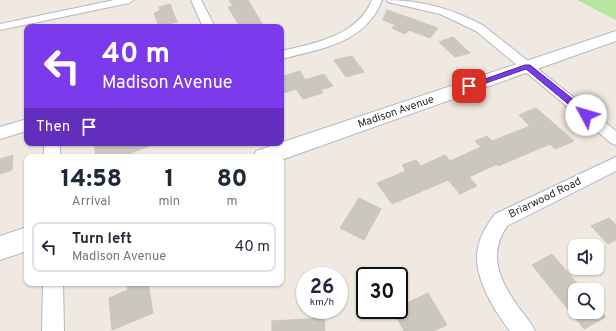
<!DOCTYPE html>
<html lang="en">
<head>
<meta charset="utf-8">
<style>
  body { margin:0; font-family:Overpass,sans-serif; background:#f6f6f7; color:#1f2937; height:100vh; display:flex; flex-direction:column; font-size:15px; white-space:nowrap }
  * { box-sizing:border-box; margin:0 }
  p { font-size:13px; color:#747a83 }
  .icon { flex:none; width:22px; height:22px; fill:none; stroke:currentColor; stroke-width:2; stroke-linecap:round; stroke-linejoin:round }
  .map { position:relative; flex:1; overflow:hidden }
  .sheet { position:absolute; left:24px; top:154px; width:260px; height:132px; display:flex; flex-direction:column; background:#fff; border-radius:8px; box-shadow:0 1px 3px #0004 }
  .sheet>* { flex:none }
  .top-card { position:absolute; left:24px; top:24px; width:260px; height:122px; border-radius:8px; box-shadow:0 1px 3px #0004; background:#7c3aed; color:#fff; overflow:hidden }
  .controls { position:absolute; left:568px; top:239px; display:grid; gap:8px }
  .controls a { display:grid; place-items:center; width:36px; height:36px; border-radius:8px; background:#fff; box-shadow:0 1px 3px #0004; font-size:20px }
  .speed { position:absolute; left:296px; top:267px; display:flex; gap:8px; font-size:20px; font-weight:700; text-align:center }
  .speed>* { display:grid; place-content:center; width:52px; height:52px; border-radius:50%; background:#fff; box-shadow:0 1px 3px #0004; line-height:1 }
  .speed small { font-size:10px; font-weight:400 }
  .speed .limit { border:2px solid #111; border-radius:6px; background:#fff; color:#111 }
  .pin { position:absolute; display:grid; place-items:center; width:34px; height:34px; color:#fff; margin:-17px; border-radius:8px; box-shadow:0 2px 6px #0006 }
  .me { position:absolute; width:44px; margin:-22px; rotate:309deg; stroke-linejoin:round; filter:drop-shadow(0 0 3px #0008) }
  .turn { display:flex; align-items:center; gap:14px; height:84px; padding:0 12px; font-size:18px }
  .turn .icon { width:52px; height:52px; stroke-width:2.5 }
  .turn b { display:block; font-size:28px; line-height:34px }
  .then { display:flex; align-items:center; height:38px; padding:0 12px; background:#0003; gap:8px; font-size:15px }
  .eta { display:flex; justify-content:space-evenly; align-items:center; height:68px; text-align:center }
  .eta b { font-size:24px; font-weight:800; line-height:28px }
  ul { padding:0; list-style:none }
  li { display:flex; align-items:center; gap:12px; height:50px; margin:0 8px 6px; padding:0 4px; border:2px solid #e0e1e3; border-radius:8px }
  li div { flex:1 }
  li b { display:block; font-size:15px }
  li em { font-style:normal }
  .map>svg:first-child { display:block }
  .green { fill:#b6e59e }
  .building { fill:#cbc7bf; stroke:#cbc5ba }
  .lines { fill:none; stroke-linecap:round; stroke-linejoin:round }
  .minor-casing { stroke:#b4b7c1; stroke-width:2 }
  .secondary-casing { stroke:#b4b7c1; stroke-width:2 }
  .minor { fill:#fff; fill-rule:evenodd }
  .secondary { fill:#fff; fill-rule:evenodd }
  .route { fill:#7c3aed; stroke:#51269a }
  .labels { text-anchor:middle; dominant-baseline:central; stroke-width:4; stroke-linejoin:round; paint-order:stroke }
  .street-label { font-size:11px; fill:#2e2e2e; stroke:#fff }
</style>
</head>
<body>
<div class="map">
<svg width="616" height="331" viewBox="0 0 616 331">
  <rect width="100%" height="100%" fill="#efe9e1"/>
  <path class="green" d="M577 0H616V20Z"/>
  <g class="building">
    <path d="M229 0H248L264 27H240L228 7 233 6Z"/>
    <path d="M170 4 177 22 159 26 154 13 160 11 159 7Z"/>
    <path d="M387 10 438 28 430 38 409 30 405 34 392 28 396 25 383 20Z"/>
    <path d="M453 37 470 53 455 57 439 42Z"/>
    <path d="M352 56 364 72 346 77 334 60Z"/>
    <path d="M300 71 305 80 324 74 333 86 321 90 323 93 303 99 296 89 281 94V77Z"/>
    <path d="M536 108 574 141 555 149 550 144 498 166 497 164 469 177 477 186 460 194 448 180 392 204 377 183 406 171 402 165 416 160 421 166 445 155 450 161 481 147 475 141 487 136 492 141 530 126 519 115Z"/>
    <path d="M94 143H152L153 145 125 155V157H96Z"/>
    <path d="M13 155 12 170 0 174V159Z"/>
    <path d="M359 198 381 209 364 240 340 228Z"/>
    <path d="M609 218 616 225V240L608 244 591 226Z"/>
    <path d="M552 254 583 290H575V312H597V307L606 317 584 329 532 265Z"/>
    <path d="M127 283H148L153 313 112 330 109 298 128 290Z"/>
    <path d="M428 293 447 325 434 331H404L393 310H399V307Z"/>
    <path d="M324 318 325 331H272V321Z"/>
  </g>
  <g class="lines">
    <defs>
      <g id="minor">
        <path d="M114 0H134L129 3 0 30V24Z"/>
        <path d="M191 0H201L215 27H203Z"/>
        <path d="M372 0H382C366 43 321 49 281 59V51C316 43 357 36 372 0Z"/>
        <path d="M387 0C422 0 453 9 484 26L616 131V145L611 143 476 31 440 14 388 2Z"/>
        <path d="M27 119V131L0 139V127Z"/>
        <rect x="44" y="143" width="16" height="14"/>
        <path d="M616 157V171L507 226C487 256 500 281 519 308 525 316 531 322 535 331H510C494 310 472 275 478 247 481 234 487 225 495 214Z"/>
        <path d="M43 283H63L64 331H42Z"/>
      </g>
      <g id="secondary">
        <path d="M616 31V41L281 160V157H253L256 151Z"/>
        <path d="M27 227V251L0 260V236Z"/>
      </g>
    </defs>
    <use href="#minor" class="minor-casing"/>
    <use href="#secondary" class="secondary-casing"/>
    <use href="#minor" class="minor"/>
    <use href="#secondary" class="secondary"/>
  </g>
  <path class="route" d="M525 65H530L589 112V117H584L526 69 469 89 465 86Z"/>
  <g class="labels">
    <g class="street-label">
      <text transform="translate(396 112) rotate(-19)">Madison Avenue</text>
      <text transform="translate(545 198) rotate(-26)">Briarwood Road</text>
    </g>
  </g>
</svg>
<div class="controls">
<a><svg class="icon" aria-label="sound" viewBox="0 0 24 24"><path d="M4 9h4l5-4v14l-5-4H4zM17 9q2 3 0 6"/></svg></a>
<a><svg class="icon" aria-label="search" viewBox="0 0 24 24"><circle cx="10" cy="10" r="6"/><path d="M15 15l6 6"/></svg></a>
</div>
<div class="speed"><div>26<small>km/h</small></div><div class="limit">30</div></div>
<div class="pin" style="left:469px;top:86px;background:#d93025"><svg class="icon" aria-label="arrive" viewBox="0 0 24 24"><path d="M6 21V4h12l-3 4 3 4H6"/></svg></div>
<svg class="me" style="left:586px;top:115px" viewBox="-20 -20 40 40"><circle r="19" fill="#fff"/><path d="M0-13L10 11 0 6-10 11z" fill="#7c3aed"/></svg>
<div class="top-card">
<div class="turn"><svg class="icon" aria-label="left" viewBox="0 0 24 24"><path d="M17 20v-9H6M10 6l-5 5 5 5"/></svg><div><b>40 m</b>Madison Avenue</div></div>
<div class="then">Then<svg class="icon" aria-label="arrive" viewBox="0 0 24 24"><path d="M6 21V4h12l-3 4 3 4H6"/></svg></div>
</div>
<section class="sheet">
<div class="eta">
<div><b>14:58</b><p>Arrival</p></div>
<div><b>1</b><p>min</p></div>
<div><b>80</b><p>m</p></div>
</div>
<ul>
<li><svg class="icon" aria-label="left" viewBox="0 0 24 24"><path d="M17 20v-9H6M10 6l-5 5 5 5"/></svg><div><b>Turn left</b><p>Madison Avenue</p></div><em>40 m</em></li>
</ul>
</section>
</div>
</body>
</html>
